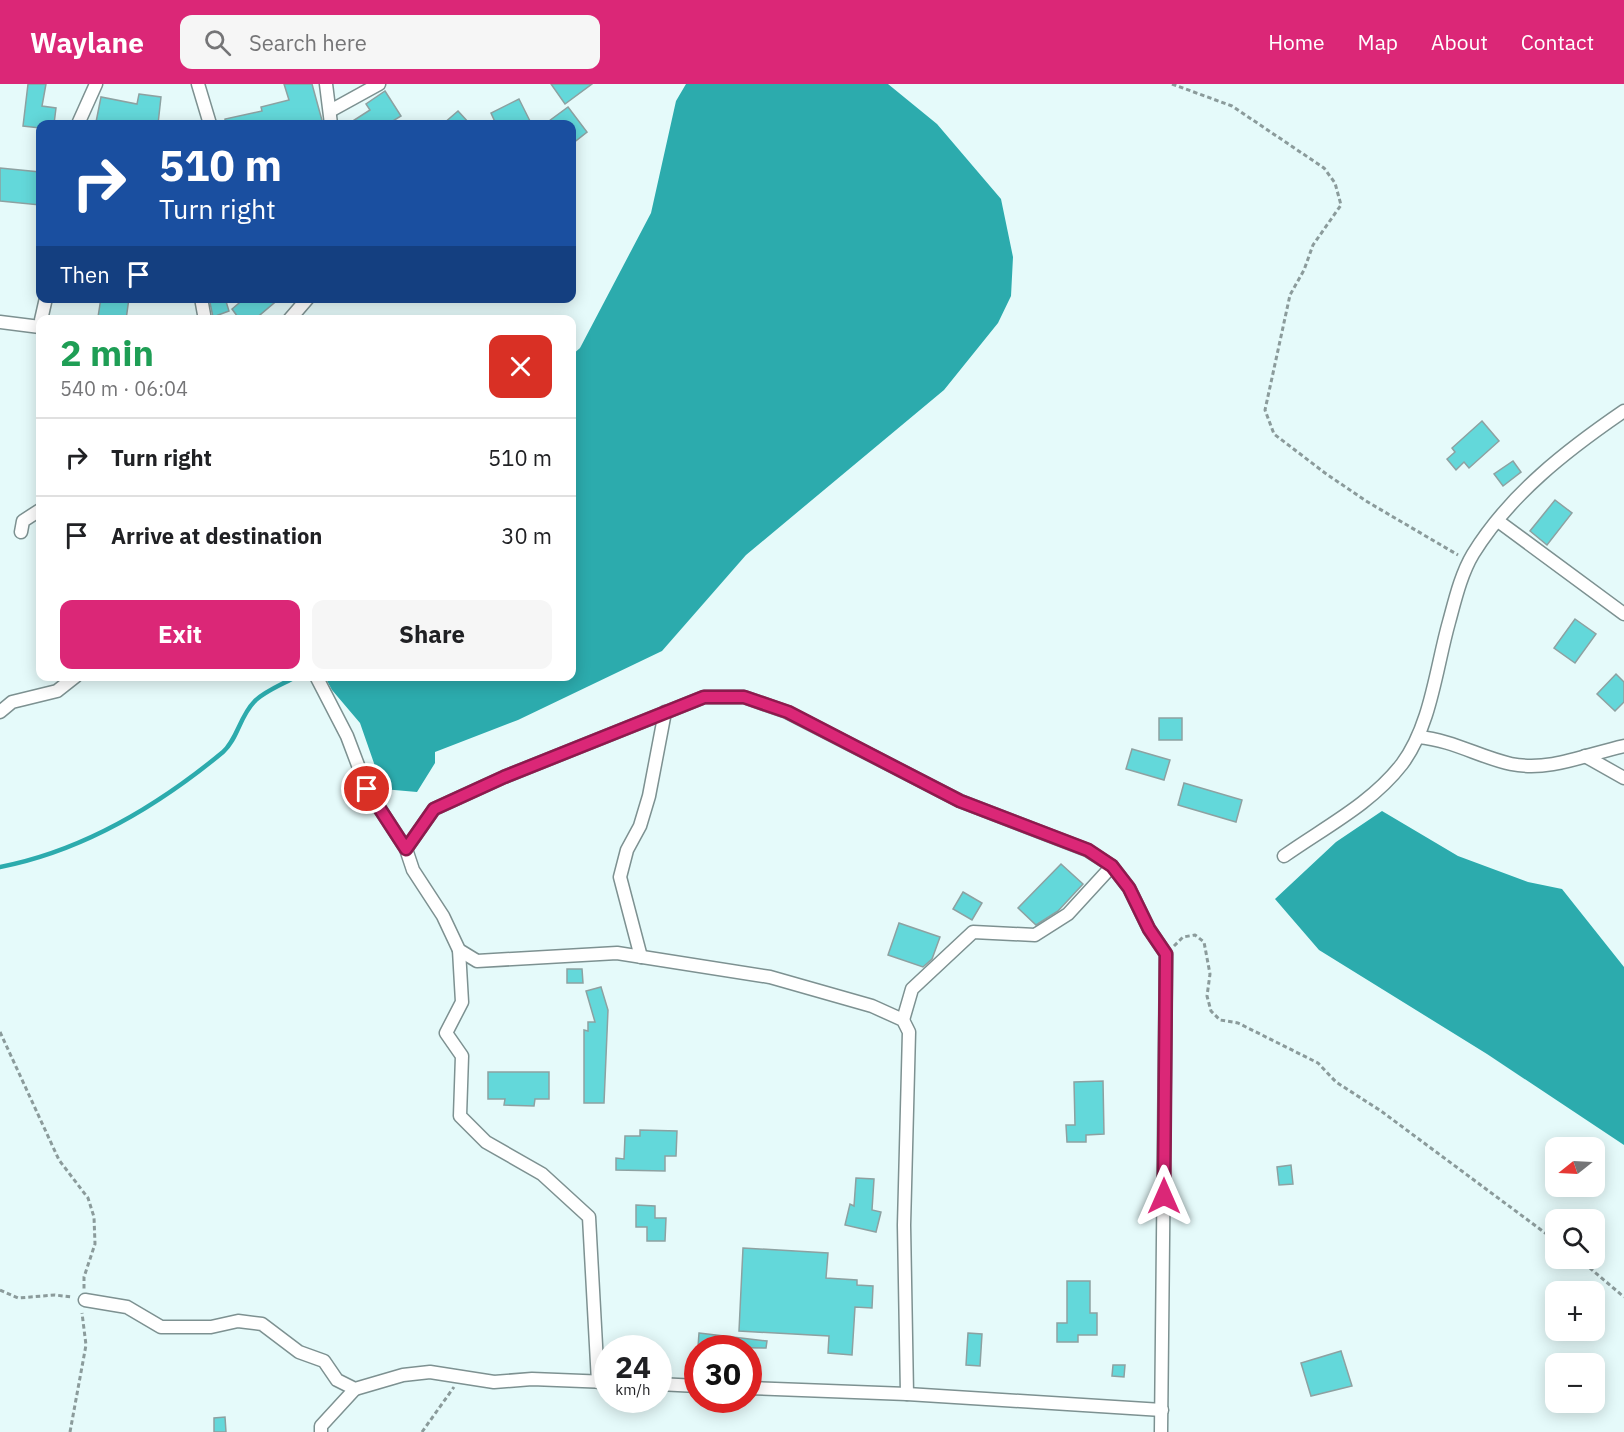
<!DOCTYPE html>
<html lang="en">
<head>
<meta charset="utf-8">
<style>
  body { margin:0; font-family:"IBM Plex Sans",sans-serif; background:#f6f6f6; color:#202124; height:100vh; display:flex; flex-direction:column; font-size:22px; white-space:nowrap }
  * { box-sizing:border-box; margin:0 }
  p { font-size:20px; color:#757577 }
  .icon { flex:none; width:33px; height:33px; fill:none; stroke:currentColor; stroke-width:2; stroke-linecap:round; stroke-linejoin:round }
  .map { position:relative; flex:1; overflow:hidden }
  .details { position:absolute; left:36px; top:231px; width:540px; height:366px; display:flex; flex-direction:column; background:#fff; border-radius:12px; box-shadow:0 3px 15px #0003 }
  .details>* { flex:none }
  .top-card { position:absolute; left:36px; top:36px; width:540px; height:183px; border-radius:12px; box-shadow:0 3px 15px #0003; background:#1a4fa0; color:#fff; overflow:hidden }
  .needle { width:39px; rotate:252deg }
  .buttons { position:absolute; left:1545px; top:1053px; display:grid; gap:12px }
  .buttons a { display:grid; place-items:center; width:60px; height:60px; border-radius:12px; background:#fff; box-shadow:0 3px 15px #0003; font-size:30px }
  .speed { position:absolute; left:594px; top:1251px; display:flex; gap:12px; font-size:30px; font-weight:700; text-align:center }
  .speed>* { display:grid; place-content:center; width:78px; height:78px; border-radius:50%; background:#fff; box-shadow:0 3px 15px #0003; line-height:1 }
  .speed small { font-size:15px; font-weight:400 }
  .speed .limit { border:9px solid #d22; background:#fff; color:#111 }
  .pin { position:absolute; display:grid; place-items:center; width:51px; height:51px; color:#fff; margin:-26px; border:3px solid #fff; border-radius:50%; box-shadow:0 2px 6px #0007 }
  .me { position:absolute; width:66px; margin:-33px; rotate:0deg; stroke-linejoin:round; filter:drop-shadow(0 0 4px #0008) }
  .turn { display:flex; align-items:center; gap:21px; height:126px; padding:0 24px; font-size:27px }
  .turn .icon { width:78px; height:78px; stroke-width:2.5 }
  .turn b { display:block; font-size:42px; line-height:51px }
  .then { display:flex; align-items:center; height:57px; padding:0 24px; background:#0003; gap:12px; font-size:22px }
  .round { display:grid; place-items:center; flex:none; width:63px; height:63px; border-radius:12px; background:#f6f6f6 }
  .head { display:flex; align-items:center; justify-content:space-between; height:102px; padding:0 24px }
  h1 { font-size:36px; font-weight:800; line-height:45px; color:#1e9e55 }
  .cta { display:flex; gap:12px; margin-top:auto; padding:12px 24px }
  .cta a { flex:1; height:69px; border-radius:12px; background:#db2777; color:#fff; font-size:24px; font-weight:800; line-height:69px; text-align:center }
  .cta a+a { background:#f6f6f6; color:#202124 }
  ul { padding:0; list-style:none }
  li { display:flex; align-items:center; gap:18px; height:78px; padding:0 24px; border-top:2px solid #e0e0e0 }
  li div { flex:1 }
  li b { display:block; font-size:22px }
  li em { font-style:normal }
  header { display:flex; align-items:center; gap:36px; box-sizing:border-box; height:84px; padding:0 30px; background:#db2777; color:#fff }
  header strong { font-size:28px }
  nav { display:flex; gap:33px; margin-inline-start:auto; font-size:21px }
  .search { width:420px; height:54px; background:#f6f6f6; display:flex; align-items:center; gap:15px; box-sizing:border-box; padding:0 21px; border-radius:12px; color:#757577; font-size:22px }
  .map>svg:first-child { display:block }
  .water { fill:#2cabad }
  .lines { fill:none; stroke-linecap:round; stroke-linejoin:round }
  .stream { stroke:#2cabad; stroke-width:4.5 }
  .building { fill:#63d8da; stroke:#8da1a1; stroke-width:1.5 }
  .street-casing { stroke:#7d9191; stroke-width:15 }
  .path { stroke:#8b9b9b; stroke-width:3; stroke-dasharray:4.5 3; stroke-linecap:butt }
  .street { stroke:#fff; stroke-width:12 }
  .route-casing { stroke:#8e194d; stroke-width:15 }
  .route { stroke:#db2777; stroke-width:10 }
</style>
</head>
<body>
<header>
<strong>Waylane</strong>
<div class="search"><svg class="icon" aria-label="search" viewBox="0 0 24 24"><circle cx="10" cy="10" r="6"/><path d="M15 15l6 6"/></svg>Search here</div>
<nav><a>Home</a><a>Map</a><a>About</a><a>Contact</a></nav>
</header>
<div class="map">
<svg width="1624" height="1348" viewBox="0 0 1624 1348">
  <rect width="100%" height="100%" fill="#e5fafa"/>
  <g class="water">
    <path d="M686 0H888L937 40 1001 115 1013 173 1011 212 998 239 944 306 746 471 662 567 518 636 435 668V679L417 708 383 705 360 639 332 606 325 593 572 592V271L580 264 651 129 676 17Z"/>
    <path d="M1382 727 1458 772 1528 798 1562 805 1624 883V1061L1487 970 1319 866 1275 815 1336 758Z"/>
  </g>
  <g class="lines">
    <path class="stream" d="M0 783C82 767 159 721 223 668 237 656 240 632 254 618 264 607 284 600 297 592"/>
  </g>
  <g class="building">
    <path d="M28 0H46L42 22 56 24 54 40H40V44L23 42Z"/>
    <path d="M284 0H312L323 40H225V35L262 27 261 23 289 16Z"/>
    <path d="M551 0H592L565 20Z"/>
    <path d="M385 7 401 32 388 40H348L370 26 366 20Z"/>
    <path d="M139 10 161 13 158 40 96 38 101 13 137 20Z"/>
    <path d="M519 15 530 37 523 40H496L491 29Z"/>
    <path d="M568 23 587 48 572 60V40H545Z"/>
    <path d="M458 27 470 40H443Z"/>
    <path d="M0 84 40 88V121L0 117Z"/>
    <path d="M101 214H129L126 236 98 233Z"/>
    <path d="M209 214H225L229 227 213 233Z"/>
    <path d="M245 214H280L254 236H240L232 225Z"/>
    <path d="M1482 337 1499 357 1469 384 1464 378 1456 386 1447 375 1455 368 1452 364Z"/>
    <path d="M1513 377 1521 388 1503 402 1494 390Z"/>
    <path d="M1555 416 1572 429 1547 461 1530 447Z"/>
    <path d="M1575 535 1596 550 1575 579 1554 564Z"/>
    <path d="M1616 590 1624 598V618L1615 627 1597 610Z"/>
    <rect x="1159" y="634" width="23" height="22"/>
    <path d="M1132 665 1170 676 1164 696 1126 685Z"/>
    <path d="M1184 699 1242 716 1236 738 1178 721Z"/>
    <path d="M1061 780 1083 800 1058 827 1036 841 1018 824Z"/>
    <path d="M963 808 982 819 972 836 953 825Z"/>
    <path d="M899 839 940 853 932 875 923 883 888 871Z"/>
    <path d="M567 885H582L583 899H567Z"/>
    <path d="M601 903 608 926 604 1019H584V946L588 947V938H595L586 907Z"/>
    <path d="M488 988H549V1015H535L534 1022 504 1021 505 1015H488Z"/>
    <path d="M1103 997 1104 1050 1086 1051V1058H1067L1066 1041H1075L1074 998Z"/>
    <path d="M640 1046 677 1047 676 1072H665V1087L616 1086V1074L624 1075 625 1052H640Z"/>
    <path d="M1291 1081 1293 1100 1279 1101 1277 1083Z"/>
    <path d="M856 1094 874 1095 872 1126 881 1128 876 1148 845 1141 850 1120 854 1122Z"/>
    <path d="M636 1121 655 1122V1134H666L665 1157H647V1143H636Z"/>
    <path d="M743 1164 828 1169 826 1194 857 1196V1201L873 1202 872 1224 855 1223 852 1271 828 1269 829 1252 739 1247Z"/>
    <path d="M1067 1197H1090V1229H1097V1251H1078V1258H1057V1239H1067Z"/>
    <path d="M699 1249 767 1257 766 1264 698 1263Z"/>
    <path d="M968 1249 982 1250 980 1282 966 1281Z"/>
    <path d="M1341 1267 1352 1302 1311 1312 1301 1279Z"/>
    <path d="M1113 1281H1125L1124 1293 1112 1292Z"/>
    <path d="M225 1333 226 1348H214V1334Z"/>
  </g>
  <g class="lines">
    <defs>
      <g id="street">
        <path d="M198 0 210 40"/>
        <path d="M326 0 331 40"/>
        <path d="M330 27 379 0"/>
        <path d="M78 40 96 0"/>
        <path d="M201 214 205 236"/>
        <path d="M41 236 46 214"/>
        <path d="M289 236 308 214"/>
        <path d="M0 238 40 243"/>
        <path d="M1498 437 1624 530"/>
        <path d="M21 448 23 437 40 426"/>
        <path d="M316 592 347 652 367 705 406 765 413 786 443 832 459 866 477 877 617 869 770 893 872 922 903 936 909 948 904 1141 907 1310"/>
        <path d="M0 628 12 618 57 607 76 592"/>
        <path d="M1418 653C1453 656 1479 673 1511 680 1550 688 1587 670 1624 662"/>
        <path d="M1585 672 1624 694"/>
        <path d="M406 765 434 725 504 693 704 613H744L787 628 960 717 1087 766 1112 782 1129 804 1149 845 1166 870 1161 1348"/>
        <path d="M1284 772C1325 743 1371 720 1402 680 1431 641 1436 584 1449 538 1455 516 1461 490 1473 470 1510 410 1567 366 1624 327"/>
        <path d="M459 866 462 918 446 949 462 972 460 1032 486 1058 542 1090 589 1133 598 1298"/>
        <path d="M641 873 620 793 627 766 640 742 649 712 665 628"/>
        <path d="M903 936 912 905 973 848 1035 851 1068 830 1112 782"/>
        <path d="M85 1216 127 1223 161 1243H211L238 1237 262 1240 299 1268 324 1277 337 1296 355 1305 403 1291 430 1288 494 1298 532 1295 608 1298"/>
        <path d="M658 1300 698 1302"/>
        <path d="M748 1304 907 1310 1162 1326"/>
        <path d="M321 1348V1342L355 1305"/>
      </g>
    </defs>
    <use href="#street" class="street-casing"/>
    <g class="path">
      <path d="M1172 0 1232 22 1324 84 1335 99 1341 121 1313 161 1304 186 1290 211 1265 326 1274 350 1325 389 1366 417 1458 471"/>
      <path d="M1174 862 1183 853 1195 851 1204 858 1210 890 1207 912 1211 927 1220 936 1238 939 1318 979 1336 998 1381 1027 1556 1157"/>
      <path d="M0 948 59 1076 88 1114 94 1133 95 1160 84 1193V1205"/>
      <path d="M1578 1174 1624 1213"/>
      <path d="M0 1206 18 1214 55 1211 72 1213"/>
      <path d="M70 1348 86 1261 82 1229"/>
      <path d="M422 1348 454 1303"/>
    </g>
    <use href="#street" class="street"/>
  </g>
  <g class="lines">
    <defs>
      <path id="route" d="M367 705 406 765 434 725 504 693 704 613H744L788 628 960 717 1088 766 1112 782 1129 804 1149 845 1166 870 1164 1112"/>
    </defs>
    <use href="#route" class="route-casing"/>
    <use href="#route" class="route"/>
  </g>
</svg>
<div class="buttons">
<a><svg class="needle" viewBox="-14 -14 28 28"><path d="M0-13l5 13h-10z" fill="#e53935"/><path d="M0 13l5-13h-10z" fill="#757577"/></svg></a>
<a><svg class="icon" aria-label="search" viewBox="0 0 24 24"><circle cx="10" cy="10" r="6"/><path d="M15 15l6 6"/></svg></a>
<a>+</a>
<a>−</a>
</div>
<div class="speed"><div>24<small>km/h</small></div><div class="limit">30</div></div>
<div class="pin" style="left:367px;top:705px;background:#d93025"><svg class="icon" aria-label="arrive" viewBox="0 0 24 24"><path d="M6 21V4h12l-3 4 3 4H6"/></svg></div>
<svg class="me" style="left:1164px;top:1112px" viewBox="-20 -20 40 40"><path d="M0-17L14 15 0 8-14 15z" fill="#db2777" stroke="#fff" stroke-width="4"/></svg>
<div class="top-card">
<div class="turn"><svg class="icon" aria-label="right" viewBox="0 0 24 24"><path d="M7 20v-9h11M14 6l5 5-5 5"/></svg><div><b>510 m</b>Turn right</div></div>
<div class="then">Then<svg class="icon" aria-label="arrive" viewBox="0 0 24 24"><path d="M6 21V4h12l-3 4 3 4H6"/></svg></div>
</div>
<section class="details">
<div class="head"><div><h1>2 min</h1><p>540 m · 06:04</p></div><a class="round" style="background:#d93025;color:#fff"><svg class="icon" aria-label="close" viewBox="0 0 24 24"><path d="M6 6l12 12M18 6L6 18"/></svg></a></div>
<ul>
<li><svg class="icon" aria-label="right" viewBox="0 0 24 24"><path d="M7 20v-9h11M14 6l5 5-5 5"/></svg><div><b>Turn right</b></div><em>510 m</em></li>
<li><svg class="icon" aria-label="arrive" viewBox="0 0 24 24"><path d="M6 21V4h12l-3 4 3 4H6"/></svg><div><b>Arrive at destination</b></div><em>30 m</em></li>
</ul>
<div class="cta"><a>Exit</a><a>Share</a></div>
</section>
</div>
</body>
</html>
